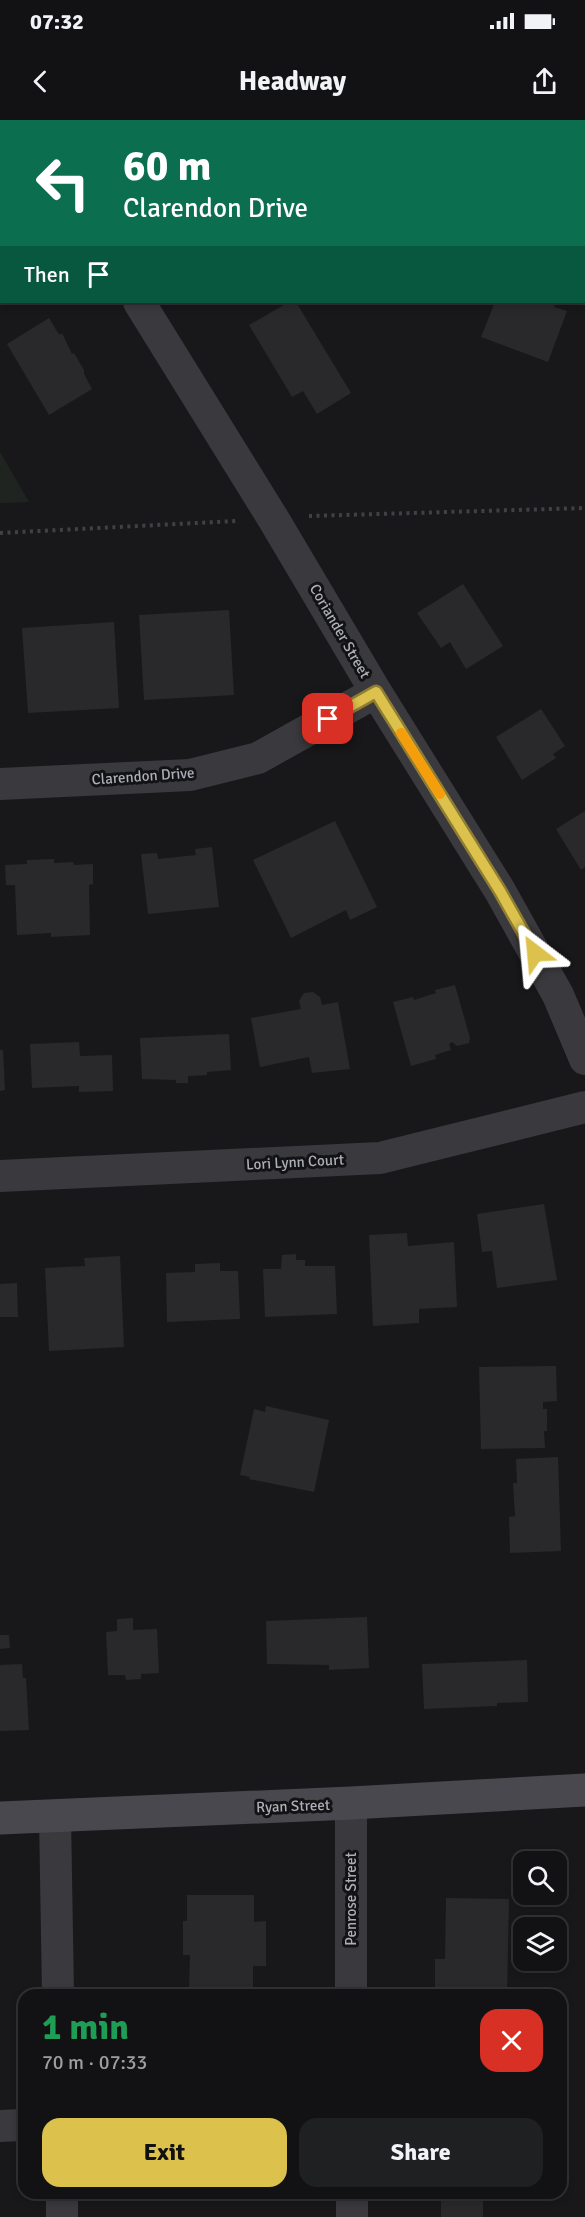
<!DOCTYPE html>
<html lang="en">
<head>
<meta charset="utf-8">
<style>
  body { margin:0; font-family:Signika,sans-serif; background:#1f2022; color:#f1f3f6; height:100vh; display:flex; flex-direction:column; font-size:22px; white-space:nowrap }
  * { box-sizing:border-box; margin:0 }
  p { font-size:20px; color:#9c9ea0 }
  .icon { flex:none; width:33px; height:33px; fill:none; stroke:currentColor; stroke-width:2; stroke-linecap:round; stroke-linejoin:round }
  .map { position:relative; flex:1; overflow:hidden }
  .panel { position:absolute; left:18px; top:1869px; width:549px; height:210px; display:flex; flex-direction:column; background:#121214; border-radius:18px; box-shadow:0 3px 9px #0003,0 0 0 2px #313234 }
  .panel>* { flex:none }
  .hud { position:absolute; left:0px; top:0px; width:585px; height:183px; box-shadow:0 3px 9px #0003,0 0 0 2px #313234; background:#0b6e4f; color:#fff; overflow:hidden }
  .fabs { position:absolute; left:513px; top:1731px; display:grid; gap:12px }
  .fabs a { display:grid; place-items:center; width:54px; height:54px; border-radius:12px; background:#121214; box-shadow:0 3px 9px #0003,0 0 0 2px #313234; font-size:30px }
  .pin { position:absolute; display:grid; place-items:center; width:51px; height:51px; color:#fff; margin:-26px; border-radius:12px; box-shadow:0 3px 9px #0006 }
  .me { position:absolute; width:66px; margin:-33px; rotate:331deg; stroke-linejoin:round; filter:drop-shadow(0 0 4px #0008) }
  .turn { display:flex; align-items:center; gap:21px; height:126px; padding:0 24px; font-size:27px }
  .turn .icon { width:78px; height:78px; stroke-width:2.5 }
  .turn b { display:block; font-size:42px; line-height:51px }
  .then { display:flex; align-items:center; height:57px; padding:0 24px; background:#0003; gap:12px; font-size:22px }
  .round { display:grid; place-items:center; flex:none; width:63px; height:63px; border-radius:18px; background:#1f2022 }
  .headline { display:flex; align-items:center; justify-content:space-between; height:102px; padding:0 24px }
  h1 { font-size:36px; font-weight:700; line-height:45px; color:#1e9e55 }
  .primary-button { display:flex; gap:12px; margin-top:auto; padding:12px 24px }
  .primary-button a { flex:1; height:69px; border-radius:18px; background:#dcc24d; color:#111; font-size:24px; font-weight:700; line-height:69px; text-align:center }
  .primary-button a+a { background:#1f2022; color:#f1f3f6 }
  .status { display:flex; justify-content:space-between; align-items:center; height:42px; padding:0 30px; background:#121214; direction:ltr }
  .status svg { height:16px; fill:currentColor }
  header { display:flex; justify-content:space-between; align-items:center; height:78px; padding:0 24px; background:#121214; font-size:27px; font-weight:700 }
  .map>svg:first-child { display:block }
  .green { fill:#1f2420 }
  .building { fill:#29282b }
  .lines { fill:none; stroke-linecap:round; stroke-linejoin:round }
  .path { stroke:#404045; stroke-width:4; stroke-dasharray:3 4.5; stroke-linecap:butt }
  .street { stroke:#3a3a3e; stroke-width:32 }
  .secondary { stroke:#48484e; stroke-width:33 }
  .route-casing { stroke:#8f7e32; stroke-width:15 }
  .route { stroke:#dcc24d; stroke-width:10 }
  .slow { stroke:#f59e0b; stroke-width:10 }
  .labels { text-anchor:middle; dominant-baseline:central; stroke-width:6; stroke-linejoin:round; paint-order:stroke }
  .street-label { font-size:15px; fill:#acaeb8; stroke:#131315 }
</style>
</head>
<body>
<div class="status"><b>07:32</b><svg viewBox="0 0 49 12"><path d="M0 12V9h3v3zM5 12V6h3v6zM10 12V3h3v9zM15 12V0h3v12zM26 1h20v11H26zM47 4h2v5h-2z"/></svg></div>
<header><svg class="icon" aria-label="back" viewBox="0 0 24 24"><path d="M15 5l-7 7 7 7"/></svg>Headway<svg class="icon" aria-label="share" viewBox="0 0 24 24"><path d="M12 15V3M7 8l5-5 5 5M5 13v7h14v-7"/></svg></header>
<div class="map">
<svg width="585" height="2097" viewBox="0 0 585 2097">
  <rect width="100%" height="100%" fill="#18181a"/>
  <path class="green" d="M0 332 29 382 0 383Z"/>
  <g class="building">
    <path d="M289 182H296L351 273 317 294 303 271 292 277 249 205Z"/>
    <path d="M495 182H556L554 187 567 191 548 242 481 217Z"/>
    <path d="M49 198 58 213 61 215 62 213 72 234 74 233 84 250V254L92 269 49 295 7 224Z"/>
    <path d="M463 464 503 526 466 549 450 522 441 528 417 493Z"/>
    <path d="M229 490 234 575 144 580 139 495Z"/>
    <path d="M114 502 119 588 28 593 22 508Z"/>
    <path d="M541 589 565 626 553 634 556 638 522 660 496 617Z"/>
    <path d="M585 691V747L581 750 556 709Z"/>
    <path d="M335 701 377 787 350 800 346 790 291 818 253 740Z"/>
    <path d="M212 727 219 787 148 794 141 734 157 733 158 739 196 735 195 729Z"/>
    <path d="M54 739V743L73 742 74 745 93 744V764L89 765 90 815 51 817V813L17 815 15 765H6L5 745 27 744V740Z"/>
    <path d="M455 865 470 918 469 923 457 926 452 922 449 924 451 930 435 935 436 939 411 946 393 882 413 877 414 880 436 873 435 870Z"/>
    <path d="M313 872 320 877 322 885 338 882 350 949 312 953 309 937 260 947 251 898 301 889 299 881 304 873Z"/>
    <path d="M229 914 231 950 207 952V955L188 956V963H176V960L142 959 140 918Z"/>
    <path d="M79 922 80 936 112 935 113 971 79 972V966L32 968 30 924Z"/>
    <path d="M0 930H3L5 970 0 971Z"/>
    <path d="M544 1084 557 1160 497 1168 492 1131 482 1132 477 1094Z"/>
    <path d="M407 1113 408 1126 454 1122 457 1187 419 1189V1203L373 1206 369 1115Z"/>
    <path d="M296 1134V1140H305V1146H335L337 1194 265 1197 263 1149H281L282 1135Z"/>
    <path d="M120 1136 124 1227 49 1231 45 1148 85 1146 84 1138Z"/>
    <path d="M220 1143V1151H238L240 1199 167 1202 166 1153 195 1152V1144Z"/>
    <path d="M17 1163 18 1197H0V1164Z"/>
    <path d="M556 1246 557 1281 543 1282V1289H547V1311H544L545 1328 481 1329 479 1247Z"/>
    <path d="M266 1286 329 1300 314 1372 249 1359 250 1357 240 1355 254 1289 265 1292Z"/>
    <path d="M558 1337 561 1431 510 1433 509 1397 515 1396 513 1363H517L516 1339Z"/>
    <path d="M367 1497 369 1548 329 1550V1545L267 1544 266 1501Z"/>
    <path d="M133 1498V1510L157 1509 159 1553 141 1554V1559L126 1560 125 1555H108L106 1512 117 1511V1499Z"/>
    <path d="M0 1515H9L10 1528 0 1529Z"/>
    <path d="M527 1540 528 1582 497 1583V1586L424 1589 422 1544Z"/>
    <path d="M22 1544 23 1558H26L29 1610 0 1611V1545Z"/>
    <path d="M187 1775H254V1802L266 1801V1846H253V1868L189 1867 190 1835H183V1801H187Z"/>
    <path d="M446 1778 509 1779 507 1875 435 1874V1839H445Z"/>
    <path d="M441 2073H494V2076H483V2097H441Z"/>
  </g>
  <g class="lines">
    <g class="path">
      <path d="M309 396 585 388"/>
      <path d="M0 413 236 401"/>
    </g>
    <g class="street">
      <path d="M26 0 27 2"/>
      <path d="M553 0 554 2"/>
      <path d="M584 46 585 48"/>
      <path d="M139 182 274 400 376 572 500 771 558 875 585 939"/>
      <path d="M0 664 190 655 258 638 376 572"/>
      <path d="M0 1056 380 1038 585 987"/>
      <path d="M351 1683V1875"/>
      <path d="M55 1696 58 1875"/>
      <path d="M0 2006 24 2005"/>
      <path d="M62 2073V2097"/>
      <path d="M352 2073V2097"/>
    </g>
    <path class="secondary" d="M0 1698 351 1683 585 1670"/>
  </g>
  <g class="lines">
    <defs>
      <path id="route" d="M328 599 376 572 500 771 535 833"/>
    </defs>
    <use href="#route" class="route-casing"/>
    <use href="#route" class="route"/>
    <path class="slow" d="M401 613 440 674"/>
  </g>
  <g class="labels">
    <g class="street-label">
      <text transform="translate(340 511) rotate(60)">Coriander Street</text>
      <text transform="translate(143 656) rotate(-4)">Clarendon Drive</text>
      <text transform="translate(295 1042) rotate(-3)">Lori Lynn Court</text>
      <text transform="translate(293 1686) rotate(-2)">Ryan Street</text>
      <text transform="translate(351 1779) rotate(-90)">Penrose Street</text>
    </g>
  </g>
</svg>
<div class="fabs">
<a><svg class="icon" aria-label="search" viewBox="0 0 24 24"><circle cx="10" cy="10" r="6"/><path d="M15 15l6 6"/></svg></a>
<a><svg class="icon" aria-label="layers" viewBox="0 0 24 24"><path d="M12 4l9 5-9 5-9-5zM3 14l9 5 9-5"/></svg></a>
</div>
<div class="pin" style="left:328px;top:599px;background:#d93025"><svg class="icon" aria-label="arrive" viewBox="0 0 24 24"><path d="M6 21V4h12l-3 4 3 4H6"/></svg></div>
<svg class="me" style="left:535px;top:833px" viewBox="-20 -20 40 40"><path d="M0-17L14 15 0 8-14 15z" fill="#dcc24d" stroke="#fff" stroke-width="4"/></svg>
<div class="hud">
<div class="turn"><svg class="icon" aria-label="left" viewBox="0 0 24 24"><path d="M17 20v-9H6M10 6l-5 5 5 5"/></svg><div><b>60 m</b>Clarendon Drive</div></div>
<div class="then">Then<svg class="icon" aria-label="arrive" viewBox="0 0 24 24"><path d="M6 21V4h12l-3 4 3 4H6"/></svg></div>
</div>
<section class="panel">
<div class="headline"><div><h1>1 min</h1><p>70 m · 07:33</p></div><a class="round" style="background:#d93025;color:#fff"><svg class="icon" aria-label="close" viewBox="0 0 24 24"><path d="M6 6l12 12M18 6L6 18"/></svg></a></div>
<div class="primary-button"><a>Exit</a><a>Share</a></div>
</section>
</div>
</body>
</html>
